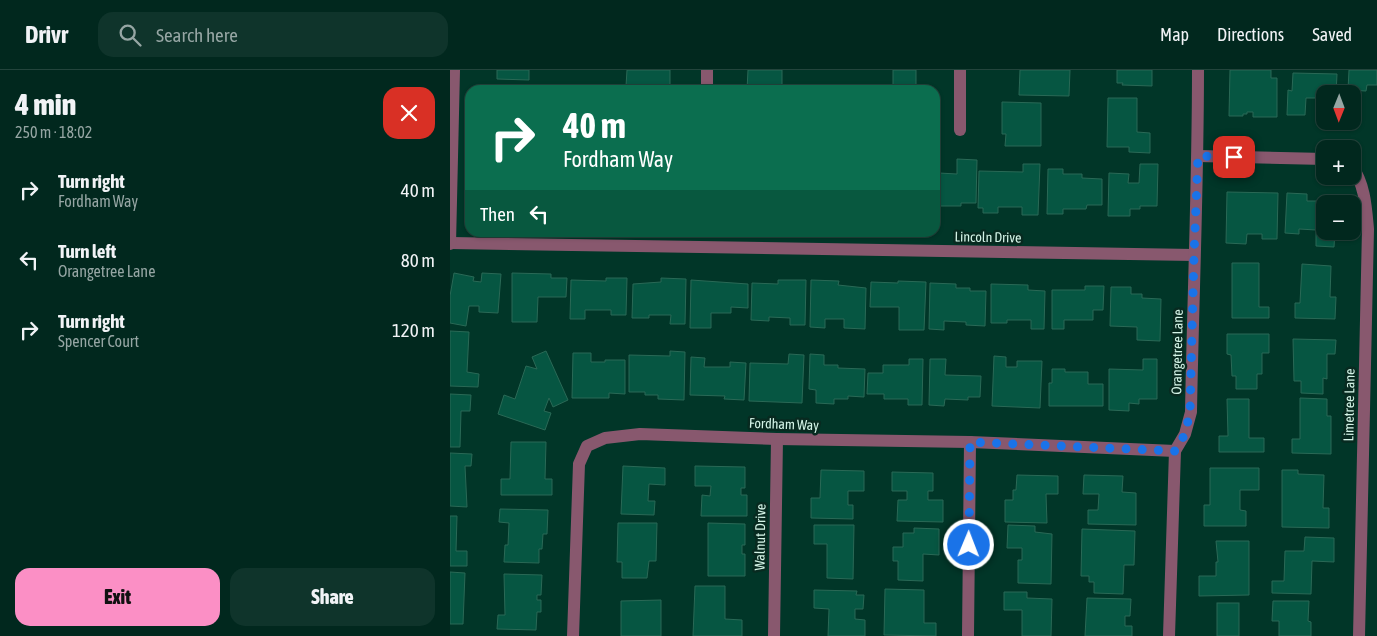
<!DOCTYPE html>
<html lang="en">
<head>
<meta charset="utf-8">
<style>
  body { margin:0; font-family:"Asap Condensed",sans-serif; background:#0f342b; color:#f1f3f6; height:100vh; display:flex; flex-direction:column; font-size:19px; white-space:nowrap }
  * { box-sizing:border-box; margin:0 }
  p { font-size:16px; color:#96a6a4 }
  .icon { flex:none; width:28px; height:28px; fill:none; stroke:currentColor; stroke-width:2; stroke-linecap:round; stroke-linejoin:round }
  .map { position:relative; flex:1; overflow:hidden }
  .details { display:flex; flex-direction:column; background:#01281e; width:450px }
  .details>* { flex:none }
  .banner { position:absolute; left:15px; top:15px; width:475px; height:152px; border-radius:15px; box-shadow:0 1px 4px #0004,0 0 0 1px #23443c; background:#0b6e4f; color:#fff; overflow:hidden }
  .needle { width:32px; rotate:181deg }
  .tools { position:absolute; left:866px; top:15px; display:grid; gap:10px }
  .tools a { display:grid; place-items:center; width:45px; height:45px; border-radius:10px; background:#01281e; box-shadow:0 1px 4px #0004,0 0 0 1px #23443c; font-size:25px }
  .pin { position:absolute; display:grid; place-items:center; width:42px; height:42px; color:#fff; margin:-21px; border-radius:10px; box-shadow:0 2px 8px #0006 }
  .me { position:absolute; width:55px; margin:-28px; rotate:1deg; stroke-linejoin:round; filter:drop-shadow(0 0 4px #0008) }
  .turn { display:flex; align-items:center; gap:18px; height:105px; padding:0 15px; font-size:22px }
  .turn .icon { width:65px; height:65px; stroke-width:2.5 }
  .turn b { display:block; font-size:35px; line-height:42px }
  .then { display:flex; align-items:center; height:48px; padding:0 15px; background:#0003; gap:10px; font-size:19px }
  .round { display:grid; place-items:center; flex:none; width:52px; height:52px; border-radius:15px; background:#0f342b }
  .overview { display:flex; align-items:center; justify-content:space-between; height:85px; padding:0 15px }
  h1 { font-size:30px; font-weight:800; line-height:38px }
  .primary-button { display:flex; gap:10px; margin-top:auto; padding:10px 15px }
  .primary-button a { flex:1; height:58px; border-radius:15px; background:#fb8fc5; color:#111; font-size:20px; font-weight:800; line-height:58px; text-align:center }
  .primary-button a+a { background:#0f342b; color:#f1f3f6 }
  ul { padding:0; list-style:none }
  li { display:flex; align-items:center; gap:15px; height:70px; padding:0 15px }
  li div { flex:1 }
  li b { display:block; font-size:19px }
  li em { font-style:normal }
  header { display:flex; align-items:center; gap:30px; box-sizing:border-box; height:70px; padding:0 25px; background:#01281e; border-bottom:1px solid #23443c }
  header strong { font-size:24px }
  nav { display:flex; gap:28px; margin-inline-start:auto; font-size:18px }
  .search { width:350px; height:45px; background:#0f342b; display:flex; align-items:center; gap:12px; box-sizing:border-box; padding:0 18px; border-radius:15px; color:#96a6a4; font-size:19px }
  main { display:flex; flex:1; min-height:0 }
  .map>svg:first-child { display:block }
  .building { fill:#065642; stroke:#2a6956 }
  .lines { fill:none; stroke-linecap:round; stroke-linejoin:round }
  .street { stroke:#88586e; stroke-width:12 }
  .route { stroke:#1a73e8; stroke-width:9; stroke-dasharray:0 16.2 }
  .labels { text-anchor:middle; dominant-baseline:central; stroke-width:5; stroke-linejoin:round; paint-order:stroke }
  .street-label { font-size:14px; fill:#d4f4e7; stroke:#082a20 }
</style>
</head>
<body>
<header>
<strong>Drivr</strong>
<div class="search"><svg class="icon" aria-label="search" viewBox="0 0 24 24"><circle cx="10" cy="10" r="6"/><path d="M15 15l6 6"/></svg>Search here</div>
<nav><a>Map</a><a>Directions</a><a>Saved</a></nav>
</header>
<main>
<section class="details">
<div class="overview"><div><h1>4 min</h1><p>250 m · 18:02</p></div><a class="round" style="background:#d93025;color:#fff"><svg class="icon" aria-label="close" viewBox="0 0 24 24"><path d="M6 6l12 12M18 6L6 18"/></svg></a></div>
<ul>
<li><svg class="icon" aria-label="right" viewBox="0 0 24 24"><path d="M7 20v-9h11M14 6l5 5-5 5"/></svg><div><b>Turn right</b><p>Fordham Way</p></div><em>40 m</em></li>
<li><svg class="icon" aria-label="left" viewBox="0 0 24 24"><path d="M17 20v-9H6M10 6l-5 5 5 5"/></svg><div><b>Turn left</b><p>Orangetree Lane</p></div><em>80 m</em></li>
<li><svg class="icon" aria-label="right" viewBox="0 0 24 24"><path d="M7 20v-9h11M14 6l5 5-5 5"/></svg><div><b>Turn right</b><p>Spencer Court</p></div><em>120 m</em></li>
</ul>
<div class="primary-button"><a>Exit</a><a>Share</a></div>
</section>
<div class="map">
<svg width="927" height="566" viewBox="0 0 927 566">
  <rect width="100%" height="100%" fill="#013628"/>
  <g class="building">
    <path d="M47 0H79V10L47 9Z"/>
    <path d="M177 0H220V16H176Z"/>
    <path d="M298 0H332V20H297Z"/>
    <path d="M443 0H466V19L443 18Z"/>
    <path d="M570 0H620L619 26 569 25Z"/>
    <path d="M667 0H702V16L672 15 673 13H667Z"/>
    <path d="M780 0H821V8H827V47H803V42H797V44H793V46H779Z"/>
    <path d="M899 0H927V15H917L916 21 898 20Z"/>
    <path d="M843 3 887 4 886 24H875V38H872L873 28H856L855 45H837L838 20 842 21Z"/>
    <path d="M658 28H687V62L700 63V83L679 82V77H657Z"/>
    <path d="M552 32 591 33V76H555L556 64H552Z"/>
    <path d="M507 89 527 90 526 133H511V136H488V142H485V99H489V103L507 104Z"/>
    <path d="M573 94H590L588 145H572V137H548V143H533V138H528L529 101 573 102Z"/>
    <path d="M690 94H708L707 136H690V139H680V146H658L659 103 679 104 678 113H689Z"/>
    <path d="M598 99H613V104H632V108L652 109V135H637L636 139H613V144H597Z"/>
    <path d="M777 122 828 123 827 169H812V164H797L796 174 776 173Z"/>
    <path d="M837 123 857 124V131H869V135H875V161H885L884 177 866 176V160L849 159V164L835 163Z"/>
    <path d="M782 193H809V237H819V248H782Z"/>
    <path d="M852 194 881 196 880 227H886L885 249 845 248V233H850Z"/>
    <path d="M4 203 24 207 23 211 31 212 32 203 51 204 48 243 29 242V236H19L16 256 0 253V226Z"/>
    <path d="M62 203 101 204V208H117L116 227H88L87 252H62Z"/>
    <path d="M156 208H177L176 245H161V240H135V249H120L121 210 156 211Z"/>
    <path d="M211 208 236 209 235 254H220L221 245H199V248H182L183 214 211 212Z"/>
    <path d="M241 210 298 214V238L281 237V243H261V258H240Z"/>
    <path d="M328 210H356L355 255H340V248L319 247V251L301 250 302 213 328 214Z"/>
    <path d="M361 210 389 211 388 215 416 218 415 259 394 258V249H375V258L360 257Z"/>
    <path d="M448 211 476 212 474 260H449V237H420L421 212 448 213Z"/>
    <path d="M480 213 506 214V218H520V221H536L535 256 516 255V252L494 251V260L479 259Z"/>
    <path d="M541 214 578 215V220L595 221 594 259H581V250H557V253H541Z"/>
    <path d="M635 216H654L653 240H643V250H614V259H602V220H635Z"/>
    <path d="M661 217H681V224H692V228L711 229 710 271 687 270V257L660 256Z"/>
    <path d="M0 261 19 262 17 302 29 304 28 317 0 316Z"/>
    <path d="M777 264H819V283H812V304H807V319H786V306H782L781 285 777 284Z"/>
    <path d="M843 269 886 270 885 284H877V309L873 308V324L851 323V311H844Z"/>
    <path d="M96 281 118 330 103 337 99 328 94 341 101 343 95 360 48 344 54 325 65 329 76 296 87 299 82 287Z"/>
    <path d="M220 281 235 282 234 330 208 329V325H195V322H179V285L220 286Z"/>
    <path d="M123 283H141V292H155V290H175V324L159 323V328H122Z"/>
    <path d="M339 284 354 285 352 333 299 331 300 293 338 294Z"/>
    <path d="M360 284 374 285V295H388V298L415 299 414 327 398 326V329H384V334L366 333V320L359 319Z"/>
    <path d="M544 286 556 287V297H567V291H592L590 338 542 336Z"/>
    <path d="M241 287 255 288 254 297H280V292L296 293 294 330 274 329 275 326 240 325Z"/>
    <path d="M459 289H473L472 335H458V329H434V324H417L418 303H433V295H459Z"/>
    <path d="M480 289H496L495 305 531 306 530 327H518V330L495 329 494 336 479 335Z"/>
    <path d="M693 289H707V329H689V334L679 333V341L659 340V299L693 300Z"/>
    <path d="M602 299H615V302H638V314H653V336H599V313H602Z"/>
    <path d="M0 324 21 325 20 341H11L10 377H0Z"/>
    <path d="M850 328 877 329V346H881V384L842 383V369H850Z"/>
    <path d="M777 329H799V368H814V382H769V366H778Z"/>
    <path d="M61 372H96L95 409H102V425H51V409H60Z"/>
    <path d="M0 383 22 384 21 396H15L17 437 0 436Z"/>
    <path d="M173 396 215 398V415L199 414 198 431H205L204 445 171 444Z"/>
    <path d="M245 396 295 397V418H291V425H297V446H251L252 425 260 426 261 416H245Z"/>
    <path d="M760 398H809V420H790V440L796 441V456H754V435H760Z"/>
    <path d="M371 400 414 401V421H398V435H403V449L361 448V428H370Z"/>
    <path d="M832 400H848V404L874 405 873 438H879V458L832 457Z"/>
    <path d="M442 402 483 403V421H478V430H493V452L447 451 448 430H457V421H442Z"/>
    <path d="M567 405 608 406V424H596L597 453 555 452V430H563V420H566Z"/>
    <path d="M634 405 673 406 672 422 686 423V455L638 454V440H648L649 424H633Z"/>
    <path d="M50 439 98 440 97 464H93L92 479H89V493L54 492 55 475H58L59 453 49 452Z"/>
    <path d="M0 446H7L6 481H17V496H0Z"/>
    <path d="M168 453H207L206 491H199L197 508H172V492H167Z"/>
    <path d="M258 453 295 454V475H292V484H295V506H258Z"/>
    <path d="M364 455H404L403 509 377 508V474H364Z"/>
    <path d="M558 455 585 456V462L602 464 601 514 568 513V490H572V478H557Z"/>
    <path d="M464 458 489 459V485L473 484V511L448 510V491H443V477H453V463H464Z"/>
    <path d="M632 459 685 461 684 495H674L673 524 644 523V512H639V506H631Z"/>
    <path d="M855 467 884 468V492L862 491 861 524 822 523V511H834L835 481H854Z"/>
    <path d="M766 471H799V525L749 526V506H766V492H768Z"/>
    <path d="M0 502 15 503 13 554H0Z"/>
    <path d="M54 504 92 505 91 525H87V530H91V542H87L86 560 47 559 48 545H55Z"/>
    <path d="M245 516H275V549L292 550V566H243Z"/>
    <path d="M435 519 474 520V553H486V566L434 565Z"/>
    <path d="M364 520 407 521 406 525H414L413 539H405V549L415 550V566H378L379 539 364 538Z"/>
    <path d="M554 522H577V528L602 529 601 566H572V540H554Z"/>
    <path d="M637 528 681 529 680 546H675V556H682V566H635Z"/>
    <path d="M211 530V566H171V531Z"/>
    <path d="M823 531H859L858 551 861 552V566H829V551H822Z"/>
    <rect x="767" y="533" width="22" height="33"/>
  </g>
  <g class="lines">
    <g class="street">
      <path d="M257 20V0"/>
      <path d="M510 60V0"/>
      <path d="M748 86 875 89"/>
      <path d="M902 96C915 115 916 137 918 159L909 566"/>
      <path d="M1 173 744 185"/>
      <path d="M0 174 4 0"/>
      <path d="M123 566 129 394 137 376 155 368 190 364 327 369 520 372 725 381"/>
      <path d="M324 566 327 369"/>
      <path d="M518 566 520 372"/>
      <path d="M719 566 725 381 735 364 741 342C743 228 748 114 748 0"/>
    </g>
  </g>
  <g class="lines">
    <path class="route" d="M519 475 520 372 725 381 735 364 740 342 744 185 748 86 784 87"/>
  </g>
  <g class="labels">
    <g class="street-label">
      <text transform="translate(538 167) rotate(1)">Lincoln Drive</text>
      <text transform="translate(727 282) rotate(-89)">Orangetree Lane</text>
      <text transform="translate(899 335) rotate(-89)">Limetree Lane</text>
      <text transform="translate(334 354) rotate(2)">Fordham Way</text>
      <text transform="translate(310 467) rotate(-89)">Walnut Drive</text>
    </g>
  </g>
</svg>
<div class="tools">
<a><svg class="needle" viewBox="-14 -14 28 28"><path d="M0-13l5 13h-10z" fill="#e53935"/><path d="M0 13l5-13h-10z" fill="#96a6a4"/></svg></a>
<a>+</a>
<a>−</a>
</div>
<div class="pin" style="left:784px;top:87px;background:#d93025"><svg class="icon" aria-label="arrive" viewBox="0 0 24 24"><path d="M6 21V4h12l-3 4 3 4H6"/></svg></div>
<svg class="me" style="left:519px;top:475px" viewBox="-20 -20 40 40"><circle r="17" fill="#1a73e8" stroke="#fff" stroke-width="3"/><path d="M0-11L8 9 0 5-8 9z" fill="#fff"/></svg>
<div class="banner">
<div class="turn"><svg class="icon" aria-label="right" viewBox="0 0 24 24"><path d="M7 20v-9h11M14 6l5 5-5 5"/></svg><div><b>40 m</b>Fordham Way</div></div>
<div class="then">Then<svg class="icon" aria-label="left" viewBox="0 0 24 24"><path d="M17 20v-9H6M10 6l-5 5 5 5"/></svg></div>
</div>
</div>
</main>
</body>
</html>
